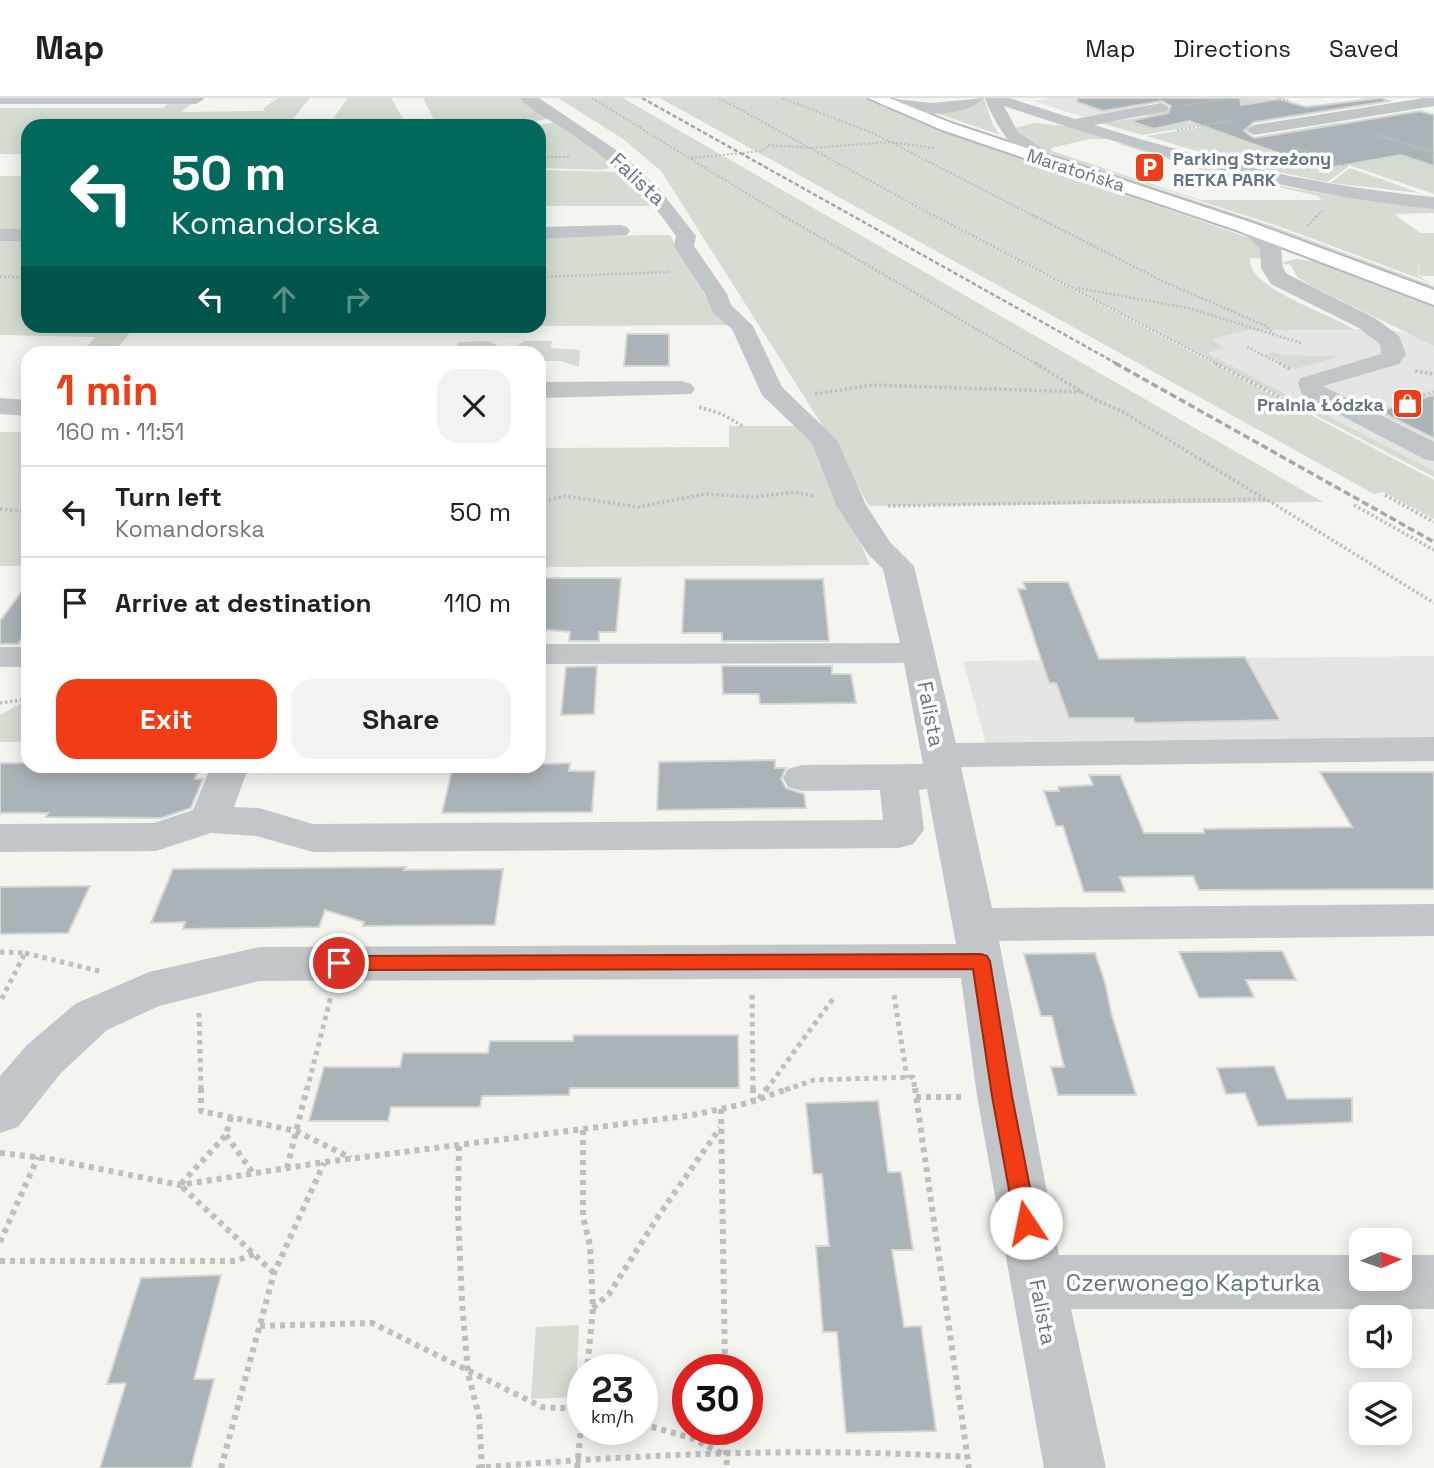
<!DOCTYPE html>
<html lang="en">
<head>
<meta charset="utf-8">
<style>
  body { margin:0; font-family:"Space Grotesk",sans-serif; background:#f2f2f2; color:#202124; height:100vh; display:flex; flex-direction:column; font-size:26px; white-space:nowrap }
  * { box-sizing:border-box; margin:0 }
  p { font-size:23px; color:#757577 }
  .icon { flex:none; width:38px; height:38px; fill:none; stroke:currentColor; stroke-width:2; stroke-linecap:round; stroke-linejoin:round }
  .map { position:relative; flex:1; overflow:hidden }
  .sheet { position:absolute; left:21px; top:248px; width:525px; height:427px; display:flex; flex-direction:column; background:#fff; border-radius:21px; box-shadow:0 4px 18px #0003 }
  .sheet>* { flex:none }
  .banner { position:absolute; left:21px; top:21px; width:525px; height:214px; border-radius:21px; box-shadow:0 4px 18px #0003; background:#00695c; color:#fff; overflow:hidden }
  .needle { width:46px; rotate:88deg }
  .tools { position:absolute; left:1349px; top:1130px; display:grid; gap:14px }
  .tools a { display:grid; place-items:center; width:63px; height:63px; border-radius:14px; background:#fff; box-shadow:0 4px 18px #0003; font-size:35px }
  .speed { position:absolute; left:567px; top:1256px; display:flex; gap:14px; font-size:35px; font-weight:700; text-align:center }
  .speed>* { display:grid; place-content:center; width:91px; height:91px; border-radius:50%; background:#fff; box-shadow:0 4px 18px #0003; line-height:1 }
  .speed small { font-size:18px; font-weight:400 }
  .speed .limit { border:10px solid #d22; background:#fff; color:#111 }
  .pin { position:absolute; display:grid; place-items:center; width:60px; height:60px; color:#fff; margin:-30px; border:4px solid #fff; border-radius:50%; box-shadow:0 2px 7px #0007 }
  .me { position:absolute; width:77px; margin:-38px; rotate:349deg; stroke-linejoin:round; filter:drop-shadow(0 0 5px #0008) }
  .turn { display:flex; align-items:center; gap:24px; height:147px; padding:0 35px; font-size:32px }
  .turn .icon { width:91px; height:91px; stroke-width:2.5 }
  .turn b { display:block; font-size:49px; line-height:60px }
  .lanes { display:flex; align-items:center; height:66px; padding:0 35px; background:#0003; justify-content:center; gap:35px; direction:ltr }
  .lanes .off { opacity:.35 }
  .round { display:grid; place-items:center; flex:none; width:74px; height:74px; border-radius:21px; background:#f2f2f2 }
  .overview { display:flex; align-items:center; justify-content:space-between; height:119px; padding:0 35px }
  h1 { font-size:42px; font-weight:700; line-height:52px; color:#f03d15 }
  .cta { display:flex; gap:14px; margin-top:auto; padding:14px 35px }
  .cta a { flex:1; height:80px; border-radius:21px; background:#f03d15; color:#fff; font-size:28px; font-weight:700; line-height:80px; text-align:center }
  .cta a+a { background:#f2f2f2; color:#202124 }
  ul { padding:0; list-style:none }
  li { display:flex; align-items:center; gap:21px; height:91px; padding:0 35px; border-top:2px solid #e0e0e0 }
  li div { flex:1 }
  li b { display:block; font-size:26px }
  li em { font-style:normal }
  header { display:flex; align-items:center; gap:42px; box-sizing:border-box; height:98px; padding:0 35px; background:#fff; border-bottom:2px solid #e0e0e0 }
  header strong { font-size:33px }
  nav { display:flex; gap:38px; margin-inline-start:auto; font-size:24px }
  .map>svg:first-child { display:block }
  .built { fill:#e5e6e4 }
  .green { fill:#d5dcd1 }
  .building { fill:#aab3b8; stroke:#d6d6d3; stroke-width:2 }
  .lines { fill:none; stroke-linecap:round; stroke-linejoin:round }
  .major-casing { stroke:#b4b9bc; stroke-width:4 }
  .path-far4 { stroke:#bdbfc1; stroke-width:2; stroke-dasharray:2 2; stroke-linecap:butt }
  .path-far3 { stroke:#bdbfc1; stroke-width:2.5; stroke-dasharray:2 2; stroke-linecap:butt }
  .path-far2 { stroke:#bdbfc1; stroke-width:3.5; stroke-dasharray:2.5 2.5; stroke-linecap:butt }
  .path-far1 { stroke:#bdbfc1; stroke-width:5; stroke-dasharray:4.5 4.5; stroke-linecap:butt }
  .path { stroke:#bdbfc1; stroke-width:6; stroke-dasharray:5 5; stroke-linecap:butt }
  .minor { fill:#c1c6c9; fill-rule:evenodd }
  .major { fill:#fff; fill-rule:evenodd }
  .rail-far1 { stroke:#a1a9ae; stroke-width:2.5; stroke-dasharray:4.5 2.5; stroke-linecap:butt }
  .rail { stroke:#a1a9ae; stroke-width:3.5; stroke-dasharray:7 3.5; stroke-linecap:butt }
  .route { fill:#f03d15; stroke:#9c280e; stroke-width:2 }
  .labels { text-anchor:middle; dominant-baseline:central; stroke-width:7; stroke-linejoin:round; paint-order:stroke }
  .far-poi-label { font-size:18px; font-weight:bold; fill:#617684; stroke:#fff; text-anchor:start }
  .far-street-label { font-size:18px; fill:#617684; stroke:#fff }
  .street-label { font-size:21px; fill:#617684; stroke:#fff }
  .near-street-label { font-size:24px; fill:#617684; stroke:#fff }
</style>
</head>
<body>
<header>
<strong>Map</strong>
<nav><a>Map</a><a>Directions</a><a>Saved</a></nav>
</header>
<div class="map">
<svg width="1434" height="1370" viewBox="0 0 1434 1370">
  <rect width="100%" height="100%" fill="#f5f5f0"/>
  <g class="built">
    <path d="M1052 0H1124L1154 10 1086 20 1033 3Z"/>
    <path d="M1387 231 1434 241V378L1184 247 1250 232Z"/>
    <path d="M1434 558V644L987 649 963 563Z"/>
  </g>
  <g class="green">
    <path d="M278 0H310L287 28H28V56H0V10H163L171 4H194L181 14 263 13 265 9Z"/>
    <path d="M348 0H391L406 26H329Z"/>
    <path d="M423 0H522L556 20 519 25 436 26Z"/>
    <path d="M558 0H623L1323 404 869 408 831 341 661 73 623 41Z"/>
    <path d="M660 0H863L924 26 1258 143 1262 147V161L1250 160C1248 192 1331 215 1355 232H1250L1212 241 1225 250 1207 255 1314 311 1327 308 1331 310 1320 314 1434 373V379L852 75 1434 382V421L1383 394 1374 396Z"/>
    <path d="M981 0H984L993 27 1000 37 924 11 978 3Z"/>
    <path d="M1237 0 1280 1 1171 19 1188 25 1202 27 1142 37 1094 23 1111 20 1117 23 1148 18 1143 15Z"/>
    <path d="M557 24 616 69 599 72 539 70V28H532Z"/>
    <path d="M1034 25 1068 28 1108 41H1090L1051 50 1052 53 1200 102H1321L1318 98 1274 88H1252L1116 45C1152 49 1188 66 1224 75 1293 93 1363 102 1434 109V115L1394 116 1420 135H1434V178H1419V163L1418 178 1434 186 1278 128 1063 59 1275 129 1434 188V192L1279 134 1065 62C1046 54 1027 47 1015 30Z"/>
    <path d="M1336 25 1357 32 1391 54 1434 68V96L1263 38Z"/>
    <path d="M1222 26 1252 36 1242 33 1226 37 1323 72 1339 68V66L1348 69 1327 84 1244 67 1146 38Z"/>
    <path d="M1350 70 1420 95 1330 85Z"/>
    <path d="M539 72 624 74 634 79 653 108H539Z"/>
    <path d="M0 78H28V228H539V138L670 137 710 206 736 227 134 230 113 255H81L95 239 0 237Z"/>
    <path d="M1295 161 1323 164 1434 207V248L1310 187 1297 179 1291 167 1280 165Z"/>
    <path d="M489 243 497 247 495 255H430L456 253 458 244Z"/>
    <path d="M525 243H552L551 250 580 252 579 269 561 263H539V256L514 255 518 247Z"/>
    <path d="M1273 254 1281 257 1340 258 1295 271 1265 256Z"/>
    <path d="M729 328H795L819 349 870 467 539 469V350L729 349Z"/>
    <rect x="0" y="334" width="28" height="134"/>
    <path d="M20 606 28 609V644H0V617Z"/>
    <path d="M579 1227 576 1299 531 1301 536 1229Z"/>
  </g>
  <g class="building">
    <path d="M1078 0H1240L1241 7 1279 1 1306 9 1381 0 1389 3 1254 24 1244 33 1254 40 1420 13 1434 17V68L1401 57 1323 71 1189 23 1154 31 1130 23 1168 15 1171 8 1162 3 1103 13 1077 4Z"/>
    <path d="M627 236H669V268H624Z"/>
    <path d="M1434 297V340L1379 313Z"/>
    <path d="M539 480H621L616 534H599V543H569L570 534 539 531Z"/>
    <path d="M685 481H823L829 543H722V535H682Z"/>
    <path d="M1023 484H1068L1099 561 1245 559 1280 622 1135 625 1133 620H1069L1056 585H1049L1018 491H1026Z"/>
    <path d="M28 485V531L18 546H0V523Z"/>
    <path d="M597 568 594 616 561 617 566 569Z"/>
    <path d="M722 568H832V576H851L856 605 760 606 759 596H723Z"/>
    <path d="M775 662V670H786L781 681 786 690 804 696 806 710 657 712 659 664Z"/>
    <path d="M0 665H28V668H200L195 681H203L191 710 161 720 46 719 48 715H0Z"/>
    <path d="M570 665 569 673H595L592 714 442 715 453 668H539L540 666Z"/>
    <path d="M1320 674H1434V791L1199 792 1193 778 1120 779 1125 794H1084L1063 728H1056L1044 693H1059L1058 689 1093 687 1089 677H1120L1144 735H1204V731L1352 729Z"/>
    <path d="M406 769 404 772 503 771 495 827 363 828 364 824 325 812 319 829 183 831 185 824 151 825 173 771Z"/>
    <path d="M90 788 68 835 0 836V789Z"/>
    <path d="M1282 853 1296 882H1246L1254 899 1199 900 1179 854Z"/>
    <path d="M1095 855 1105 885 1112 918 1136 997H1058L1051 969H1064L1052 918H1041L1024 856Z"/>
    <path d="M574 937H738L739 990H570L569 997 482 998 480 1009H391L388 1023H309L324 969H400L403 955H488L490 943H573Z"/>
    <path d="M1274 968 1287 1001 1352 1000V1024L1258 1028 1245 995 1226 996 1217 970Z"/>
    <path d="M878 1003 888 1074H901L913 1152H892L904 1229 921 1228 936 1333 846 1335 837 1234H823L816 1148H829L822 1076H813L806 1005Z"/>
    <path d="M221 1177 194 1281H214L191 1370H100L126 1285 107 1286 141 1180Z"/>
  </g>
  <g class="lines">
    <defs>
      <path id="major" d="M868 0H889L954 26 1253 125 1434 192V207L1239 133 942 32Z"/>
    </defs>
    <use href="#major" class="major-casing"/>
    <g class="path-far4">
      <path d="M592 0 785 119"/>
      <path d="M719 0 936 119"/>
      <path d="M782 0 875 36 1036 119"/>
      <path d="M1279 0 1289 3"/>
      <path d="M1183 8 1231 0"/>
      <path d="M1177 32 1234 22"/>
      <path d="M1375 36 1434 55"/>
      <path d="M1293 49 1347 68"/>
      <path d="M539 59H571"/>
      <path d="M691 60 762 53 769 47 812 50 890 44 934 50"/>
      <path d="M1316 119 1323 112"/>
    </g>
    <g class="path-far3">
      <path d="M782 117 1038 267"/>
      <path d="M933 117 1219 267"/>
      <path d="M1033 117 1162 183 1266 228 1274 236"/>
      <path d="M1307 128 1318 117"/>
      <path d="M0 179H28"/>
      <path d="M539 179 670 174"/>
      <path d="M1078 190 1188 210 1301 245"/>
      <path d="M1247 249 1283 267"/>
    </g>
    <g class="path-far2">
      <path d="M1035 265 1090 299 1123 314 1265 401"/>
      <path d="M1215 265 1287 303"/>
      <path d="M1279 265 1290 271"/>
      <path d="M1415 273 1434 276"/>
      <path d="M815 296 872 287 1082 294"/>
      <path d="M1394 304 1434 294"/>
      <path d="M699 309 722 316 743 328"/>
      <path d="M1385 397 1434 424"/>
      <path d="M539 404 565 398 638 409 705 396 753 399 795 394 814 398"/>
      <path d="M1354 407 1434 452"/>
      <path d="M888 408 1266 401 1434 505"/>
      <path d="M0 411 28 414"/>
      <path d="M0 605 28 601"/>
    </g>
    <g class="path-far1">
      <path d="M0 854 25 855 0 904"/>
      <path d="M25 855 103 874"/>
      <path d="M752 897 753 992"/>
      <path d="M894 897 907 980"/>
      <path d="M199 915 201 992"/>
      <path d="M307 992 331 898"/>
      <path d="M766 992 835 898"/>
      <path d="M785 992 814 982 913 979 915 992"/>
    </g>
    <g class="path">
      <path d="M201 990V1013L296 1033 351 1060"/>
      <path d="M753 990V1003"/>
      <path d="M915 990 969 1370"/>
      <path d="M916 999H961"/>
      <path d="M759 1001 767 990"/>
      <path d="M721 1011 725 1272"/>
      <path d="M231 1019 226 1037 180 1087 274 1175"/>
      <path d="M583 1032V1119L590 1147 593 1210 587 1272"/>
      <path d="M226 1037 253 1075"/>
      <path d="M459 1048 458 1115 462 1204 468 1275 479 1318 482 1370"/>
      <path d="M0 1055 45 1060 180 1087 325 1064 693 1017 748 1005 790 990"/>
      <path d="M287 1070 307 990"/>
      <path d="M0 1144 38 1059"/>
      <path d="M0 1163H236L254 1156"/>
      <path d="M593 1210 609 1196 661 1114 720 1030"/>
      <path d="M260 1228 372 1225 542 1309 583 1311"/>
      <path d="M642 1326 691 1340 723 1356"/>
      <path d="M725 1332 727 1370"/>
      <path d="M221 1370 274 1175 324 1065"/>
      <path d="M476 1370C639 1356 804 1349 967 1359"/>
      <path d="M577 1370 583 1310"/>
    </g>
    <g class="minor">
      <path d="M0 0H203L204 1 196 6H0Z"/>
      <path d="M520 0H539L622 56 660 92 696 138 694 148 727 196 731 207 753 228 782 289 837 342 866 407 890 444 914 468 956 645 1434 639V663L961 669 992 810 1434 806V838L999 843 1059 1157H1362V1181H1400V1157H1434V1211H1071L1106 1370H1044L977 998 961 880 259 883 159 908 107 932 61 975 18 1029 0 1035V978L27 947 75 906 149 874 259 849 956 846 927 691 919 692 924 732 913 746 899 750 313 754 256 738 211 735 156 753 0 754V726L154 725 193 712 211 668H249L234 709 259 710 313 726 883 722 880 692 802 693 788 689 783 680 788 671 802 667 923 666 904 565 539 566V546L900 545 883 471 868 456 836 407 812 345 762 297 732 231 713 215 705 196 674 148 676 138C648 97 614 65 573 37 557 25 533 15 520 0Z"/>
      <path d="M887 0 932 5 983 0C961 24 909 15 882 8L879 5Z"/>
      <path d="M985 0H1009L1075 21 1161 5 1166 7 1169 10 1166 13 1094 27C1206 62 1317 88 1434 99V111C1285 96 1145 55 1004 8L1018 34 1053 58 1056 62 1053 66C1022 73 993 24 985 0Z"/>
      <path d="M1424 0H1434V8L1254 37 1246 32 1254 27Z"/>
      <path d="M1246 123C1255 125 1276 138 1280 148 1284 158 1279 167 1287 176L1375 220 1399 238 1406 256 1399 266 1323 288 1434 344V363L1424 361 1302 297 1298 285 1301 280 1381 256 1380 246 1359 230 1271 186 1261 170 1260 150 1236 129Z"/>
      <path d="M620 127 627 129 630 133 627 137 539 141V129Z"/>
      <rect x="0" y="131" width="28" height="12"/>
      <path d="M682 283 691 286 695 291 691 296 539 300V284Z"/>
      <path d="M0 300 28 302V318L0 316Z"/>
      <rect x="0" y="549" width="28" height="20"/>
    </g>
    <use href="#major" class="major"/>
    <path class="rail-far1" d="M642 0 1119 267"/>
    <path class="rail" d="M1115 265 1434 444"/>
  </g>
  <path class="route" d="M981 856 987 858 990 863 1012 998 1037 1125 1034 1132 1026 1135 1018 1132 1015 1125 992 998 973 871 339 872 332 870 330 865 332 860 339 858Z"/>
  <defs>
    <symbol id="parking-square" viewBox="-11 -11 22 22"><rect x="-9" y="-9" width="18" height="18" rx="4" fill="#f03d15" stroke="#fff"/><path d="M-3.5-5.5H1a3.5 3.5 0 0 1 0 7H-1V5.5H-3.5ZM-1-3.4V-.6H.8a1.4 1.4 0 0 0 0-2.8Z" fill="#fff"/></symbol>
    <symbol id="shop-square" viewBox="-11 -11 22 22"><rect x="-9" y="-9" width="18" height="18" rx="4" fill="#f03d15" stroke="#fff"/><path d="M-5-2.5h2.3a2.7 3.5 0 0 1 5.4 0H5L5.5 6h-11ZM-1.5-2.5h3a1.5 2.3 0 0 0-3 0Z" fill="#fff"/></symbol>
  </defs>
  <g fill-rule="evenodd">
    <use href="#parking-square" x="1132" y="52" width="35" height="35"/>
    <use href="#shop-square" x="1390" y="288" width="35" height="35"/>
  </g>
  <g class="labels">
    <g class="far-poi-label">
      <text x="1173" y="60">Parking Strzeżony<tspan x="1173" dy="21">RETKA PARK</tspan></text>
      <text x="1384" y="306" text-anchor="end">Pralnia Łódzka</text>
    </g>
    <g class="far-street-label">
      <text transform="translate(1076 72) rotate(18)">Maratońska</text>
    </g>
    <g class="street-label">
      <text transform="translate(638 81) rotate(43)">Falista</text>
      <text transform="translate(931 616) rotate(79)">Falista</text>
      <text transform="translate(1043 1214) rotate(79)">Falista</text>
    </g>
    <g class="near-street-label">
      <text x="1193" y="1184">Czerwonego Kapturka</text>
    </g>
  </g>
</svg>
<div class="tools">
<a><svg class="needle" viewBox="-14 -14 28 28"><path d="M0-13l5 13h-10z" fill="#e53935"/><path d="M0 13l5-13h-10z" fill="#757577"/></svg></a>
<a><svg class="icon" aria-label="sound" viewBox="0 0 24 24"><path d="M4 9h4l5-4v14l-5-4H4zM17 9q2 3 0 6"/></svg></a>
<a><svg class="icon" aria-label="layers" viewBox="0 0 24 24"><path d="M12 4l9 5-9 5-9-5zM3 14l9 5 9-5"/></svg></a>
</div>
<div class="speed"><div>23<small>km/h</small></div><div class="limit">30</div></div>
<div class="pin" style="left:339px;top:865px;background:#d93025"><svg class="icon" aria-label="arrive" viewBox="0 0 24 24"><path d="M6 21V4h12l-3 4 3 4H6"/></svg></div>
<svg class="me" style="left:1026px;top:1125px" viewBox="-20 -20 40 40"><circle r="19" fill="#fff"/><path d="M0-13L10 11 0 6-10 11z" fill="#f03d15"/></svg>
<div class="banner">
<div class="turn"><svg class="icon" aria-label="left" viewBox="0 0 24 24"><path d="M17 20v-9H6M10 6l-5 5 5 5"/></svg><div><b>50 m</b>Komandorska</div></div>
<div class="lanes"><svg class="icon" aria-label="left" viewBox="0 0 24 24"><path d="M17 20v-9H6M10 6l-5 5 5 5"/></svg><svg class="icon off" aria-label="ahead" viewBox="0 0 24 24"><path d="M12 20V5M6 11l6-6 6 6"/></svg><svg class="icon off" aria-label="right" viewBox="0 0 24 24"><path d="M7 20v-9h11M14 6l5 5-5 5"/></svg></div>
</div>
<section class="sheet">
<div class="overview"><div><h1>1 min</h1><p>160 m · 11:51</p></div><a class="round"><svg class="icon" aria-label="close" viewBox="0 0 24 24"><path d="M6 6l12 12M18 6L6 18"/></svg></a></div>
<ul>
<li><svg class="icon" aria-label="left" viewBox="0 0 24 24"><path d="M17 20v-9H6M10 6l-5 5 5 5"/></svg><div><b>Turn left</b><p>Komandorska</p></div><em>50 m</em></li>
<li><svg class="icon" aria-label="arrive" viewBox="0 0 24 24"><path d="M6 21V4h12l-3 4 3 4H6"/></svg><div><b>Arrive at destination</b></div><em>110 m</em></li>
</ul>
<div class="cta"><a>Exit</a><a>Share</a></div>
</section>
</div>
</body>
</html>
